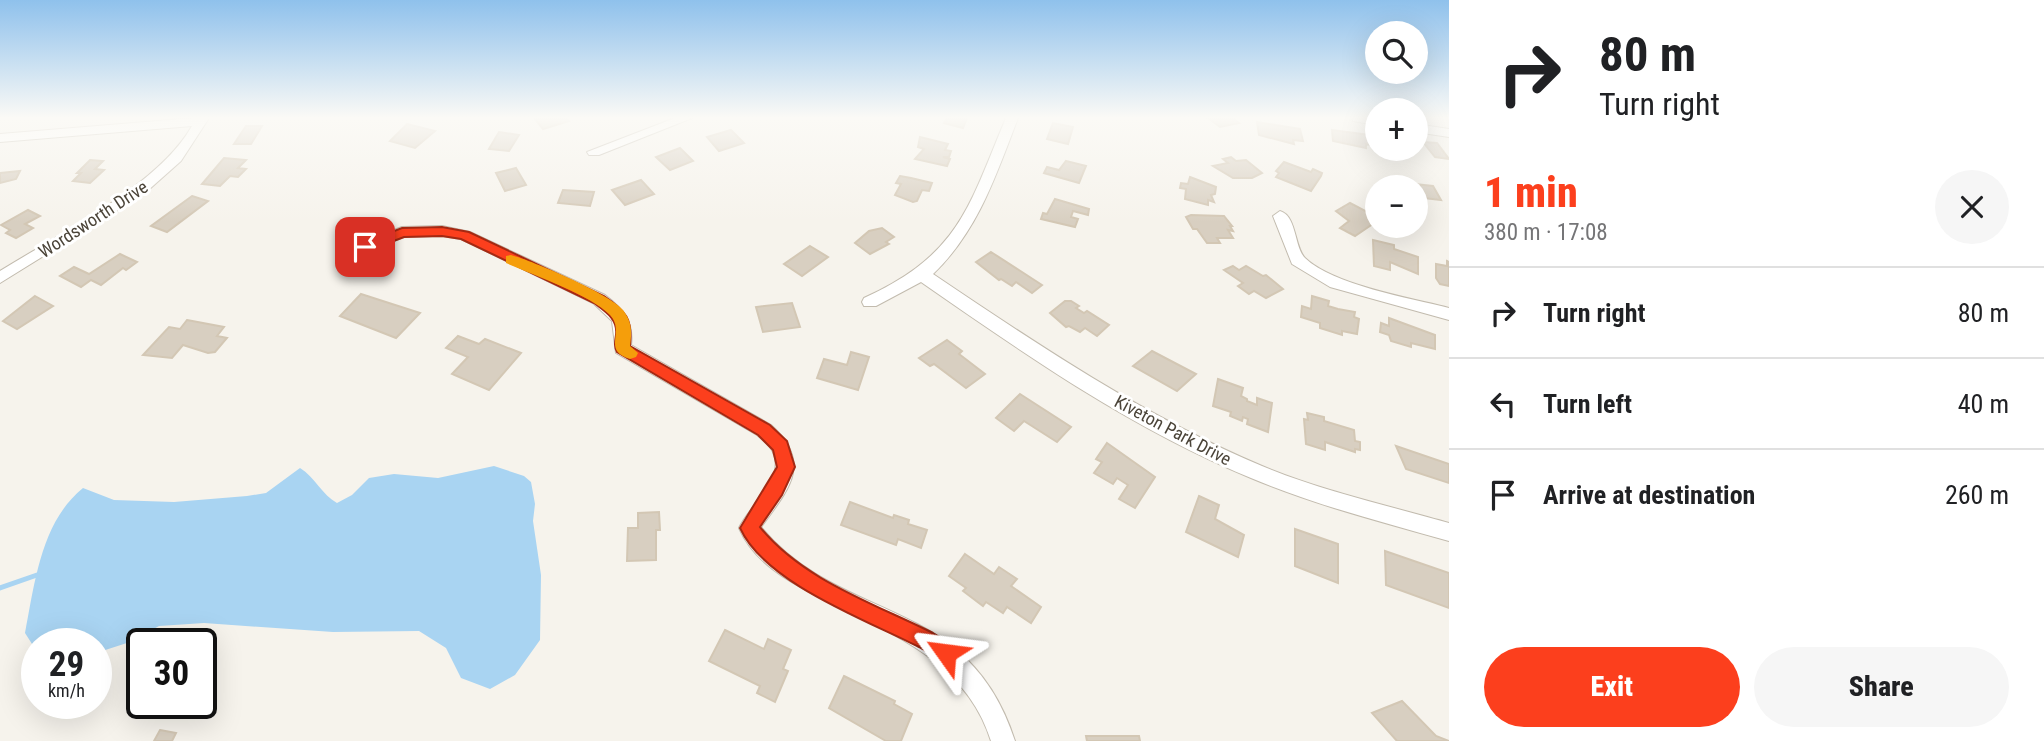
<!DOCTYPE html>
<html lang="en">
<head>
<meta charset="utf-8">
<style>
  body { margin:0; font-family:"Roboto Condensed",sans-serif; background:#f6f6f6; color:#202124; height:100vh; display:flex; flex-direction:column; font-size:26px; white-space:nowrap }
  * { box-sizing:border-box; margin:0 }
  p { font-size:23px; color:#757577 }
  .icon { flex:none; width:38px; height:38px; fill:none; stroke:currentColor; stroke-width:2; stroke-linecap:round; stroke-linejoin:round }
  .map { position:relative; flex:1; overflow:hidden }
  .panel { display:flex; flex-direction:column; background:#fff; width:595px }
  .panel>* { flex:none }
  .guide { background:#fff; color:#202124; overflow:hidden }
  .buttons { position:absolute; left:1365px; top:21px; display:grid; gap:14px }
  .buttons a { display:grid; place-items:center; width:63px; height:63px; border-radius:50%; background:#fff; box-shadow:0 7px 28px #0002; font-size:35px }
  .speed { position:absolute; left:21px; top:628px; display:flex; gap:14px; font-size:35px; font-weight:700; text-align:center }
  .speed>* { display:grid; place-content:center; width:91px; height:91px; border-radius:50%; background:#fff; box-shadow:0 7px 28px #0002; line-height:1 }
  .speed small { font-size:18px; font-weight:400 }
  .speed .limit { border:4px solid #111; border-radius:10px; background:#fff; color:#111 }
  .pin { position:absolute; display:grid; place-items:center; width:60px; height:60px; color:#fff; margin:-30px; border-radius:14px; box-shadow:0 4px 10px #0006 }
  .me { position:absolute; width:77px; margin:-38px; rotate:301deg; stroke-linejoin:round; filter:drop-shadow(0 0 5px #0008) }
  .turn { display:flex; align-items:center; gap:24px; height:147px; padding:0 35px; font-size:32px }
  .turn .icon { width:91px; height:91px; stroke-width:2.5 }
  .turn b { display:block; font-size:49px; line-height:60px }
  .round { display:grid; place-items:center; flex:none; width:74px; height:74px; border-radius:37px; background:#f6f6f6 }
  .headline { display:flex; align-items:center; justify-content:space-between; height:119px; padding:0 35px }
  h1 { font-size:42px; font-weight:800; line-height:52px; color:#fc3f1d }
  .action { display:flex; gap:14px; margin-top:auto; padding:14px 35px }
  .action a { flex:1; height:80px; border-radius:42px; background:#fc3f1d; color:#fff; font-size:28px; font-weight:800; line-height:80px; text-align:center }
  .action a+a { background:#f6f6f6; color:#202124 }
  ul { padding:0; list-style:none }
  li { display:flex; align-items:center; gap:21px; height:91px; padding:0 35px; border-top:2px solid #e0e0e0 }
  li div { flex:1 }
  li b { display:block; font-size:26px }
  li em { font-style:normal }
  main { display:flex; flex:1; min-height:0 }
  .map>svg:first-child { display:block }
  .water { fill:#a9d4f2 }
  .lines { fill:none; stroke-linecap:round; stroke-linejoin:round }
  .stream { stroke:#a9d4f2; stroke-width:5 }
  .building { fill:#d8cfc1; stroke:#d3c7b4; stroke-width:2 }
  .minor-casing { stroke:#c2bbae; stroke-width:2 }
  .minor { fill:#fff; fill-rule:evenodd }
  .route { fill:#fc3f1d; stroke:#a42913; stroke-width:2 }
  .slow { fill:#f59e0b }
  .labels { text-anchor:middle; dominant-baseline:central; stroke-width:6; stroke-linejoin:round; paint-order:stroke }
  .street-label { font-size:18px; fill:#4b4439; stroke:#fff }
</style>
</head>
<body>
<main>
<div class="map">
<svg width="1449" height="741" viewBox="0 0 1449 741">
  <rect width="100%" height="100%" fill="#f6f3ec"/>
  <path class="water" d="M494 466 524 476 531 482 535 504 533 521 541 575 540 640 515 675 490 689 461 678 446 648 419 631 333 632 204 623 159 626 130 642 96 653V644H37V658L34 647 25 633C35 582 41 522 83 488L114 500 174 502 247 496 266 493 300 468C315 477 322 495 337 503L352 495 369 478 394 474 438 478Z"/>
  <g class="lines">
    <path class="stream" d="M0 588 37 575"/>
  </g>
  <g class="building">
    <path d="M534 118H566L569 121 543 129Z"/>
    <path d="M947 118H967L963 128 944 123Z"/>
    <path d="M1208 118H1232L1239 123 1220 127Z"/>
    <path d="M1257 122 1300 129 1303 141 1293 140 1294 144 1259 135Z"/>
    <path d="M1053 123 1073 127 1068 144 1047 139Z"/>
    <path d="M407 124 435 131 415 148 390 141Z"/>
    <path d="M246 126H262L251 144H234Z"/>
    <path d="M731 130 744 143 719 151 707 137Z"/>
    <path d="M1332 130 1377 136V147L1366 144V148L1333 141Z"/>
    <path d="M499 132 519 135 509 151 489 149Z"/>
    <path d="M920 137 948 144 945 150 951 151 949 157H943L950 159 947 166 915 159 924 149 918 147Z"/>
    <path d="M1423 142 1437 143 1449 159 1435 157Z"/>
    <path d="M680 148 693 161 670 170 656 157Z"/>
    <path d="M1231 157 1236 161 1246 160 1262 173 1252 178H1233L1213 166 1228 163 1223 159Z"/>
    <path d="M224 158 246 160 238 168 246 169 238 177 230 176 220 186 202 184Z"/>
    <path d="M90 160 103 161 95 169 104 170 90 183 73 181 81 173H77Z"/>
    <path d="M1066 161 1086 166 1079 183 1044 173 1047 167 1059 170Z"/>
    <path d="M1284 162 1311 172 1313 169 1322 173 1321 176 1311 191 1276 177 1279 173 1276 171Z"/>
    <path d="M516 168 526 185 505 191 496 173Z"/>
    <path d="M20 171 16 179 0 183V173Z"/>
    <path d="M900 176 911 178 932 183 929 191 922 190 917 201 913 202 895 195 901 184 896 183Z"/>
    <path d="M1190 177 1216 187 1215 194 1211 195 1214 202 1208 200V205L1185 199 1186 189 1180 188 1181 183 1188 184Z"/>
    <path d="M641 180 654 194 625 205 612 190Z"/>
    <path d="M1396 182 1433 186 1441 200 1416 197V187H1399Z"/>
    <path d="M563 190 594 192 590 206 558 203Z"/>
    <path d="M192 196 208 201 167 232 151 226Z"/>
    <path d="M1055 199 1089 209 1088 215 1073 211 1071 217 1078 219 1075 227 1041 219 1043 213 1047 214Z"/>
    <path d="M1350 203 1375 216 1372 218 1377 221 1355 236 1340 228 1349 221 1336 211Z"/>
    <path d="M28 210 40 216 25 224 33 228 16 238 6 233 10 230 1 225Z"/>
    <path d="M1191 215 1224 216 1232 226H1230L1233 231 1228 230 1233 238H1217L1220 243H1207L1197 229H1193L1186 217Z"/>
    <path d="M882 228 894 237 886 242 889 244 870 254 855 243 869 231Z"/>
    <path d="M1373 240 1394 245V249L1418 257V274L1390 262V270L1374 266Z"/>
    <path d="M810 246 828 257 802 276 784 264Z"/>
    <path d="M991 252 1042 285 1032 293 1016 282 1012 286 1001 279 999 280 976 262Z"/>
    <path d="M120 254 137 262 126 270 123 268 101 285 91 280 81 287 60 276 74 267 89 274Z"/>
    <path d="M1447 261 1449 262V286L1440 284 1436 278V264L1447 266Z"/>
    <path d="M1233 266 1239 270 1246 266 1263 276 1266 275 1283 289 1266 298 1254 291 1249 294 1238 286 1243 283 1224 270Z"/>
    <path d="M361 294 420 313 396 338 340 316Z"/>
    <path d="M35 296 53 306 17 329 3 321Z"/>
    <path d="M1312 296 1329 301 1328 306 1338 309 1355 312 1354 317 1359 319 1357 334 1342 331V335L1320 328V323L1301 317 1302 306 1311 309Z"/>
    <path d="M1065 301H1071L1079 306 1076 308 1084 313 1087 311 1109 325 1097 336 1085 328 1080 332 1069 326 1066 327 1050 313Z"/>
    <path d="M792 303 800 327 763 332 756 307Z"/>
    <path d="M1389 318 1435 335V349L1411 343V347L1391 341 1389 335 1380 332 1381 323 1389 326Z"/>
    <path d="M187 320 224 327 217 336 227 338 215 352 208 353 183 345 172 358 143 355 169 327 180 329Z"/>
    <path d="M458 336 479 344 485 339 521 353 489 390 452 374 468 357 446 348Z"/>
    <path d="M947 340 962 351 959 354 985 374 966 388 934 364 930 366 919 358Z"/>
    <path d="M1152 351 1196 374 1177 391 1133 366Z"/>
    <path d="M851 352 869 357 858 390 817 378 824 359 847 365Z"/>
    <path d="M1218 379 1243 388 1241 396 1247 399V401L1257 405V398L1272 403 1268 432 1247 424 1248 419 1243 417 1242 421 1230 416 1231 412 1213 406Z"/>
    <path d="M1020 394 1071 427 1057 442 1024 421 1014 431 996 418Z"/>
    <path d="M1307 413 1324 417V421L1354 430 1355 441 1360 442V450L1355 449V452L1325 442V450L1306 444 1304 419 1308 420Z"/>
    <path d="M1107 443 1155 477 1135 508 1119 499 1128 485 1117 478 1113 484 1094 473 1102 462 1096 459Z"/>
    <path d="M1396 446 1449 464V483L1406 469Z"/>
    <path d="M1199 496 1219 505 1215 519 1244 535 1238 557 1186 532Z"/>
    <path d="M850 502 893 518 894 515 909 520 908 524 927 530 921 548 898 539 896 545 841 525Z"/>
    <path d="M659 512 660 530H656V560L627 561 628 528H638V513Z"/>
    <path d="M1295 529 1338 544V583L1295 566Z"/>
    <path d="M1385 551 1449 573V608L1386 585Z"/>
    <path d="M965 554 994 574 999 567 1017 579 1011 586 1041 607 1031 623 1007 607 1003 613 986 602 983 606 963 591 966 588 949 576Z"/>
    <path d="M725 630 764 649 768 639 791 650 783 669 788 671 775 702 757 693 760 686 709 661Z"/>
    <path d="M844 676 895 701 894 704 912 714 901 741H886L829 708Z"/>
    <path d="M1402 701 1436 736 1449 741H1397L1372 713Z"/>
    <path d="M160 730 176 733 172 741H154Z"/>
    <path d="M1086 736H1139L1140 741H1087Z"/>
  </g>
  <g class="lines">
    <defs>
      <g id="minor">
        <path d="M194 118H209L181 161 145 193 0 283V271C59 234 158 186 192 126L0 142V134Z"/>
        <path d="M675 118H692L599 155H589L587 152Z"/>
        <path d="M1006 118H1018C996 175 978 231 933 274 1038 345 1144 416 1262 466 1322 491 1386 505 1449 523V541C1382 522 1315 505 1251 478 1132 429 1026 355 921 282L876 306H864L862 302 864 298C960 254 968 208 1006 118Z"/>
        <path d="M1352 118H1377V125L1353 121Z"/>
        <path d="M1416 124 1449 129V137L1416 132Z"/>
        <path d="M1280 211C1297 216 1294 247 1305 258 1333 285 1410 298 1449 308V320L1330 287 1292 264 1273 216Z"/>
        <path d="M442 226 470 232 605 295C622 308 634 322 631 345L771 425C813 463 789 489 761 527 842 625 968 594 1015 741H991C966 660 888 632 819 597 787 581 754 562 739 528 749 506 786 479 773 452 770 445 763 440 757 435L616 353 612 321 593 303 461 239 442 236 404 237 365 252 357 247 360 243 402 227Z"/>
      </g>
    </defs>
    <use href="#minor" class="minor-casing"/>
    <use href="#minor" class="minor"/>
  </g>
  <linearGradient id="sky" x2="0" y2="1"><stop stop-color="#8fc1ec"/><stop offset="0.53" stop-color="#fbfaf6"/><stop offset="1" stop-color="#fbfaf6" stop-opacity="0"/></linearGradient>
  <rect width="1449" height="222" fill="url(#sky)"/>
  <path class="route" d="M442 227 469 232 604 296C626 311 633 319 630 346L770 425 787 441 795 467 782 495 760 527C803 580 873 603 933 633L954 646 957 653 954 660 946 663 919 647C866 620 765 583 740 528L777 467 773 450 758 435 617 352C614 346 615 342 616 335 618 319 606 312 594 303L461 239 442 236 404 237 365 252 358 247 360 244 402 228Z"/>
  <path class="slow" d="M511 255C533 261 610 294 623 310 632 322 632 331 630 346L638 353 636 357 630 359C601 350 626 332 610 315 591 295 533 275 506 263V256Z"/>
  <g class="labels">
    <g class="street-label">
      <text transform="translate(93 219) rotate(-33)">Wordsworth Drive</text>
      <text transform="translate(1173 430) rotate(28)">Kiveton Park Drive</text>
    </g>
  </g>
</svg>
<div class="buttons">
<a><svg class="icon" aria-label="search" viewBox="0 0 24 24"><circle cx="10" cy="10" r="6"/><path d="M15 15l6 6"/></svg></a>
<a>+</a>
<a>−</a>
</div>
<div class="speed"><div>29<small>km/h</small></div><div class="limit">30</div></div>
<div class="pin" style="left:365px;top:247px;background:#d93025"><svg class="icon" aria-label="arrive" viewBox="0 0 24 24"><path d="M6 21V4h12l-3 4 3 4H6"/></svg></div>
<svg class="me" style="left:946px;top:653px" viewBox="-20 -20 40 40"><path d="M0-17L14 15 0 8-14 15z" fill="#fc3f1d" stroke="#fff" stroke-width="4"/></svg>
</div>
<section class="panel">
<div class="guide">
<div class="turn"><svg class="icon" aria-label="right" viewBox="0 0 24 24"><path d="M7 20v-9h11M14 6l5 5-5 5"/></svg><div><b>80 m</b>Turn right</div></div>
</div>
<div class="headline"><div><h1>1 min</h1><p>380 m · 17:08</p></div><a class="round"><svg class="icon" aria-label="close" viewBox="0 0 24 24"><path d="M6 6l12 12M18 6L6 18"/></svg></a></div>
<ul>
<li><svg class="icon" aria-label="right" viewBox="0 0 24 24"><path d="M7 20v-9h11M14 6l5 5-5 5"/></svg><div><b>Turn right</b></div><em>80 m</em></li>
<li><svg class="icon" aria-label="left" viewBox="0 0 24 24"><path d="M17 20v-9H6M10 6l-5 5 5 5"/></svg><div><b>Turn left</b></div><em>40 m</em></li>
<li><svg class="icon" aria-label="arrive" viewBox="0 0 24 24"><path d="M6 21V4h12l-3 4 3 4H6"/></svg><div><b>Arrive at destination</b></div><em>260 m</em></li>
</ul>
<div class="action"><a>Exit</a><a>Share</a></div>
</section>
</main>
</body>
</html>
